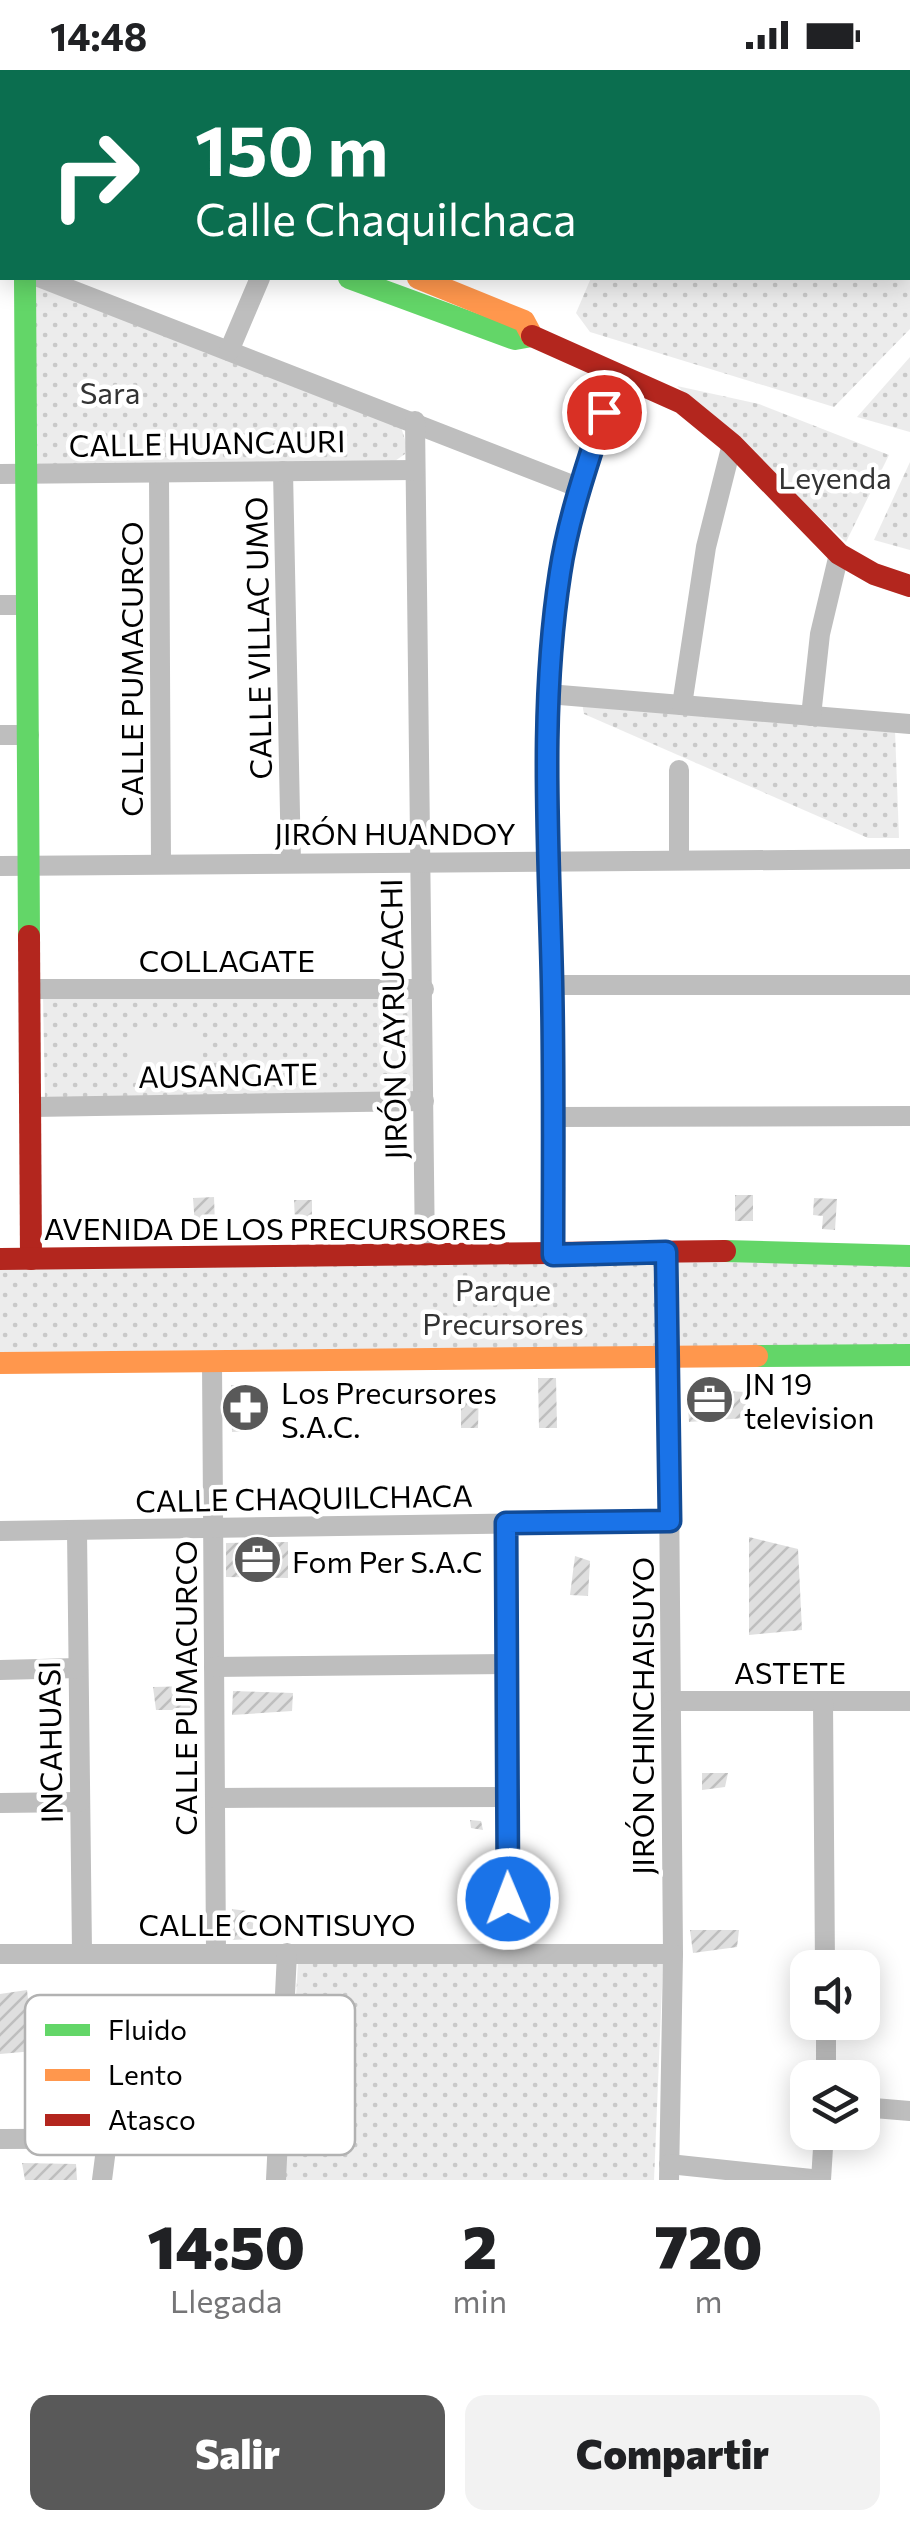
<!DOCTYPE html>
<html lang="es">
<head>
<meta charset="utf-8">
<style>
  body { margin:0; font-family:Commissioner,sans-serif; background:#f2f2f2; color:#202124; height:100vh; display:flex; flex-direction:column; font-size:38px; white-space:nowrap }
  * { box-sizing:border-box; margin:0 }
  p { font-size:32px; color:#757577 }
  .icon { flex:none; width:55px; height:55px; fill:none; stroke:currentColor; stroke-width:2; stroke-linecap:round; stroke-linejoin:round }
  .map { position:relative; height:2110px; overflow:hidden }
  .drawer { display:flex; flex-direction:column; background:#fff; flex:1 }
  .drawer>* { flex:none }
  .top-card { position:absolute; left:0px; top:0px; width:910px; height:210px; box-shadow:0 5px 25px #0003; background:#0b6e4f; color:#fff; overflow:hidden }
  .tools { position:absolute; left:790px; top:1880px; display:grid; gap:20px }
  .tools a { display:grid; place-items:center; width:90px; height:90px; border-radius:20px; background:#fff; box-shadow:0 5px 25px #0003; font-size:50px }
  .pin { position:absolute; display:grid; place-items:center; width:85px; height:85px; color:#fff; margin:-42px; border:5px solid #fff; border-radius:50%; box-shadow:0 2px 10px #0007 }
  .me { position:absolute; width:110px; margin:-55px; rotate:359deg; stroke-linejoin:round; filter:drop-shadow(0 0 8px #0008) }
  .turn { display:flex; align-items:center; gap:35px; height:210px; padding:0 30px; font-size:45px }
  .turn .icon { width:130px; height:130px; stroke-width:2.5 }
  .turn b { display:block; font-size:70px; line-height:85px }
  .eta { display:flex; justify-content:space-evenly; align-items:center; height:170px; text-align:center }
  .eta b { font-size:60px; font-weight:800; line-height:70px }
  .cta { display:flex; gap:20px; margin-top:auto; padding:20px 30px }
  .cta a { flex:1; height:115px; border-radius:20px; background:#595959; color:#fff; font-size:40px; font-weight:800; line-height:115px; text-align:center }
  .cta a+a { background:#f2f2f2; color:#202124 }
  .status { display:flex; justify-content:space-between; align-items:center; height:70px; padding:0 50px; background:#fff; direction:ltr }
  .status svg { height:28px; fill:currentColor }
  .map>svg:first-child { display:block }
  .grass { fill:url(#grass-dots) }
  .garden { fill:#ececec }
  .building { fill:url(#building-hatch) }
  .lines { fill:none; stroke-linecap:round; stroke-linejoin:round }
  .street { stroke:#bebebe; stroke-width:20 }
  .fast { stroke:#63d668; stroke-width:22 }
  .slow { stroke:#ff974d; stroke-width:22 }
  .jam { stroke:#b3261e; stroke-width:22 }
  .route-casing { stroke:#114b97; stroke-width:25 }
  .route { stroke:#1a73e8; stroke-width:18 }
  .labels { text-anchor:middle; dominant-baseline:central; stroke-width:9; stroke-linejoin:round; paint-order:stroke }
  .park-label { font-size:30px; fill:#333; stroke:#fff }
  .street-label { font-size:30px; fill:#000; stroke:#fff }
  .poi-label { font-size:30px; fill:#000; stroke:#fff; text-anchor:start }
  .key { fill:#fff; stroke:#b2b2b2; stroke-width:2.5 }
  .key-label { font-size:28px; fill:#000 }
</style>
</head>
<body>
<div class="status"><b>14:48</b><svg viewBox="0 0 49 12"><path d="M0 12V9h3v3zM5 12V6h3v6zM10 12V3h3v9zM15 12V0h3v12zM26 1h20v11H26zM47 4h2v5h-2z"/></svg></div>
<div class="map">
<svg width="910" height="2110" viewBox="0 0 910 2110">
  <defs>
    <pattern id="grass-dots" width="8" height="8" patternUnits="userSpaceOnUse" patternTransform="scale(2.5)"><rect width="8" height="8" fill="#ececec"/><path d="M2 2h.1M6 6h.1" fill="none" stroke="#c9c9c9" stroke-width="1.8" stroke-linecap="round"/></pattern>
    <pattern id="building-hatch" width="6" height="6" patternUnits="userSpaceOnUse" patternTransform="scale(2.5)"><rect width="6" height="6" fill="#dfdfdf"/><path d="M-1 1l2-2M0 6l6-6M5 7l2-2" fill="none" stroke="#bebebe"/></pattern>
  </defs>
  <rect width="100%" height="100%" fill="#fff"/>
  <g class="grass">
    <path d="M681 0H910V259L834 337 590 262 576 243 591 208H908V2H680Z"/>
    <path d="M34 211 401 357 407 376 405 384 392 393 42 397 35 391Z"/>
    <path d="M910 287V362L857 347Z"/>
    <path d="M677 316 759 334 889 385 846 472Z"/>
    <path d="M910 392V480L874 470Z"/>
    <path d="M582 633 895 660 899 768H868L584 644Z"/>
    <path d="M43 924 416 926 414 1025 45 1030Z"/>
    <path d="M679 1189 910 1191V1277H678Z"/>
    <path d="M655 1190V1277L0 1282V1195Z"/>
    <path d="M298 1893H663L654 2110H285Z"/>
  </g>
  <path class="garden" d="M130 961H202L203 1001H130Z"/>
  <g class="building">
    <rect x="735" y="1125" width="18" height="26"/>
    <path d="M214 1127 215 1155 195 1156 193 1128Z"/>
    <path d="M814 1128 837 1129 835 1160 822 1159 823 1146 813 1145Z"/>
    <path d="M294 1130H312V1152H295Z"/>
    <path d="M538 1308H556L557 1358H539Z"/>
    <path d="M231 1315H250L251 1361 232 1362Z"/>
    <path d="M461 1316H479L478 1358H461Z"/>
    <path d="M687 1319 746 1322 745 1348 689 1352Z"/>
    <path d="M749 1467 798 1479 802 1560 749 1565Z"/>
    <path d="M288 1472V1508L226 1507V1473Z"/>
    <path d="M575 1486 590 1491 588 1526 570 1525Z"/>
    <path d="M195 1616 198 1640H156L153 1617Z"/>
    <path d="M233 1621 293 1623 292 1641 232 1645Z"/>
    <path d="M702 1703H728L725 1717 702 1720Z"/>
    <path d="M470 1750 481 1751 483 1760 471 1758Z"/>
    <path d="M232 1839 254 1842 252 1869 231 1870Z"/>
    <path d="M690 1860H739L737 1877 693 1883Z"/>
    <path d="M27 1920 34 1981 0 1984V1924Z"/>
    <path d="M22 2093 76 2094 77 2110H25Z"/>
  </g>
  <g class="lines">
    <g class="street">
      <path d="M194 0 200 2"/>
      <path d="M262 2 263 0"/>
      <path d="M391 2 392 0"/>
      <path d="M0 192 2 193"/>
      <path d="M41 208 580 418"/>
      <path d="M229 281 260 208"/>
      <path d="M415 351 425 1186"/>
      <path d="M283 401 291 793"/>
      <path d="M159 403 161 794"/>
      <path d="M0 404 415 400"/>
      <path d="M0 535H28"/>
      <path d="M548 624 910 654"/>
      <path d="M682 635 706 477 732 374"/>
      <path d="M811 646 820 564 839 484"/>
      <path d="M0 665H29"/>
      <path d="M679 700V790"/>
      <path d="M0 796 910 789"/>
      <path d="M552 915H910"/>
      <path d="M31 919H424"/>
      <path d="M32 1037 424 1031"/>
      <path d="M552 1047 910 1046"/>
      <path d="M667 1181 673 1884 669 2110"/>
      <path d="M553 1185C553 1094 554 1002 552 911 549 775 538 637 560 502 571 435 595 369 615 304"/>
      <path d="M212 1292 216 1883"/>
      <path d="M506 1453 508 1884"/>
      <path d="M0 1461 670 1451"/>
      <path d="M77 1461 82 1882"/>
      <path d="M214 1597 507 1594"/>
      <path d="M0 1600 78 1598"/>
      <path d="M671 1631H910"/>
      <path d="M823 1631 825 1898"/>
      <path d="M215 1728 507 1727"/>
      <path d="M0 1733 80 1732"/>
      <path d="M0 1884H673"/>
      <path d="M826 1952V2008"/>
      <path d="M862 2037 910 2041"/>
      <path d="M0 2069 280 2068"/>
      <path d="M669 2094 821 2110"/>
      <path d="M102 2110 107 2071"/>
      <path d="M276 2110 287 1883"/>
      <path d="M821 2110 824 2062"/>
    </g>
    <g class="fast">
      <path d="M0 49 2 50"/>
      <path d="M25 208 29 866"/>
      <path d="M349 208 515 269 532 266"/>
      <path d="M725 1181 910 1186"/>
      <path d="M757 1286 910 1285"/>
    </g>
    <g class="slow">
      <path d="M418 208 524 251 532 266"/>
      <path d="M0 1293 757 1286"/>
    </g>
    <g class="jam">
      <path d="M0 72 2 73"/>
      <path d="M532 266 682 333 732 374 839 484 874 504 910 516"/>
      <path d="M29 866 31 1189"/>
      <path d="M0 1189 725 1181"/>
    </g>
  </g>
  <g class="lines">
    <defs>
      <path id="route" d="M508 1829 506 1453 670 1451 666 1182 553 1185C553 1094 554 1003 552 912 549 776 539 638 560 503 568 449 587 395 604 342"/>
    </defs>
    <use href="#route" class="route-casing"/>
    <use href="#route" class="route"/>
  </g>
  <defs>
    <symbol id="office-disc" viewBox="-11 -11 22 22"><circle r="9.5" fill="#595959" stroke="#fff"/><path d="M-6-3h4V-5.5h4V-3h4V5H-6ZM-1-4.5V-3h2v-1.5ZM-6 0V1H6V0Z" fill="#fff"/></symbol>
    <symbol id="pharmacy-disc" viewBox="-11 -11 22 22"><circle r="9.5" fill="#595959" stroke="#fff"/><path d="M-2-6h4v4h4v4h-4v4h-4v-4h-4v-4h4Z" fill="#fff"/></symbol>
  </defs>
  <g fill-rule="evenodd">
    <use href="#office-disc" x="682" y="1302" width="55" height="55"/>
    <use href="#pharmacy-disc" x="218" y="1310" width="55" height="55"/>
    <use href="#office-disc" x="230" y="1462" width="55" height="55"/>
  </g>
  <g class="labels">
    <g class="park-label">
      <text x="110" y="321">Sara</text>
      <text x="835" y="406">Leyenda</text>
      <text x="503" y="1218">Parque<tspan x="503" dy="34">Precursores</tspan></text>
    </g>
    <g class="street-label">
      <text transform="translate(207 372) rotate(-1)">CALLE HUANCAURI</text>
      <text transform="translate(257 568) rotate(-91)">CALLE VILLAC UMO</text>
      <text transform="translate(130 599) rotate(-90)">CALLE PUMACURCO</text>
      <text x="395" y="762">JIRÓN HUANDOY</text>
      <text x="227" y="889">COLLAGATE</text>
      <text transform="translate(392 949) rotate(-91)">JIRÓN CAYRUCACHI</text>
      <text transform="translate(228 1004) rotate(-1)">AUSANGATE</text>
      <text x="275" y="1157">AVENIDA DE LOS PRECURSORES</text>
      <text transform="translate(304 1427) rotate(-1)">CALLE CHAQUILCHACA</text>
      <text x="790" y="1601">ASTETE</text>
      <text transform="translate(184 1618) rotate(-90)">CALLE PUMACURCO</text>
      <text transform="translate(641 1646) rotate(-90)">JIRÓN CHINCHAISUYO</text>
      <text transform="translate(49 1672) rotate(-91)">INCAHUASI</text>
      <text x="277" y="1853">CALLE CONTISUYO</text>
    </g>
    <g class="poi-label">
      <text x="744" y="1312">JN 19<tspan x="744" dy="34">television</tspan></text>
      <text x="281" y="1321">Los Precursores<tspan x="281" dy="34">S.A.C.</tspan></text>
      <text x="292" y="1490">Fom Per S.A.C</text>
    </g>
  </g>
  <rect x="25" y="1925" width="330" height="160" rx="15" class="key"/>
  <rect x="45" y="1954" width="45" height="12" fill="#63d668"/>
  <rect x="45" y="1999" width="45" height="12" fill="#ff974d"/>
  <rect x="45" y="2044" width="45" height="12" fill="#b3261e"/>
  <g class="key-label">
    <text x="108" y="1970">Fluido</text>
    <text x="108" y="2015">Lento</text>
    <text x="108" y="2060">Atasco</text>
  </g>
</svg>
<div class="tools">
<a><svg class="icon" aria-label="sound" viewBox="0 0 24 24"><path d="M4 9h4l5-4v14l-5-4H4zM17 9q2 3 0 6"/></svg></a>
<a><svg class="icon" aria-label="layers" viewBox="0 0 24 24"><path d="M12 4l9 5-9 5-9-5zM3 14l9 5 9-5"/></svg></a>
</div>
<div class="pin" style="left:604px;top:342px;background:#d93025"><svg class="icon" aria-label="arrive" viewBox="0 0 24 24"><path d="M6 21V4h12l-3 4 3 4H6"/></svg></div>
<svg class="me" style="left:508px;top:1829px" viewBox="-20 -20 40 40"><circle r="17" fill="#1a73e8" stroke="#fff" stroke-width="3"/><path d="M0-11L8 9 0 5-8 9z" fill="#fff"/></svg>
<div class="top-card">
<div class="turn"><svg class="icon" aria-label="right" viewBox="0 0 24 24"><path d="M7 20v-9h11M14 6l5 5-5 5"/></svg><div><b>150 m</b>Calle Chaquilchaca</div></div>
</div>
</div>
<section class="drawer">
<div class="eta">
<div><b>14:50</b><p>Llegada</p></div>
<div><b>2</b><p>min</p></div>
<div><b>720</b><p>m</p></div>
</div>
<div class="cta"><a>Salir</a><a>Compartir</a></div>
</section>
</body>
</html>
